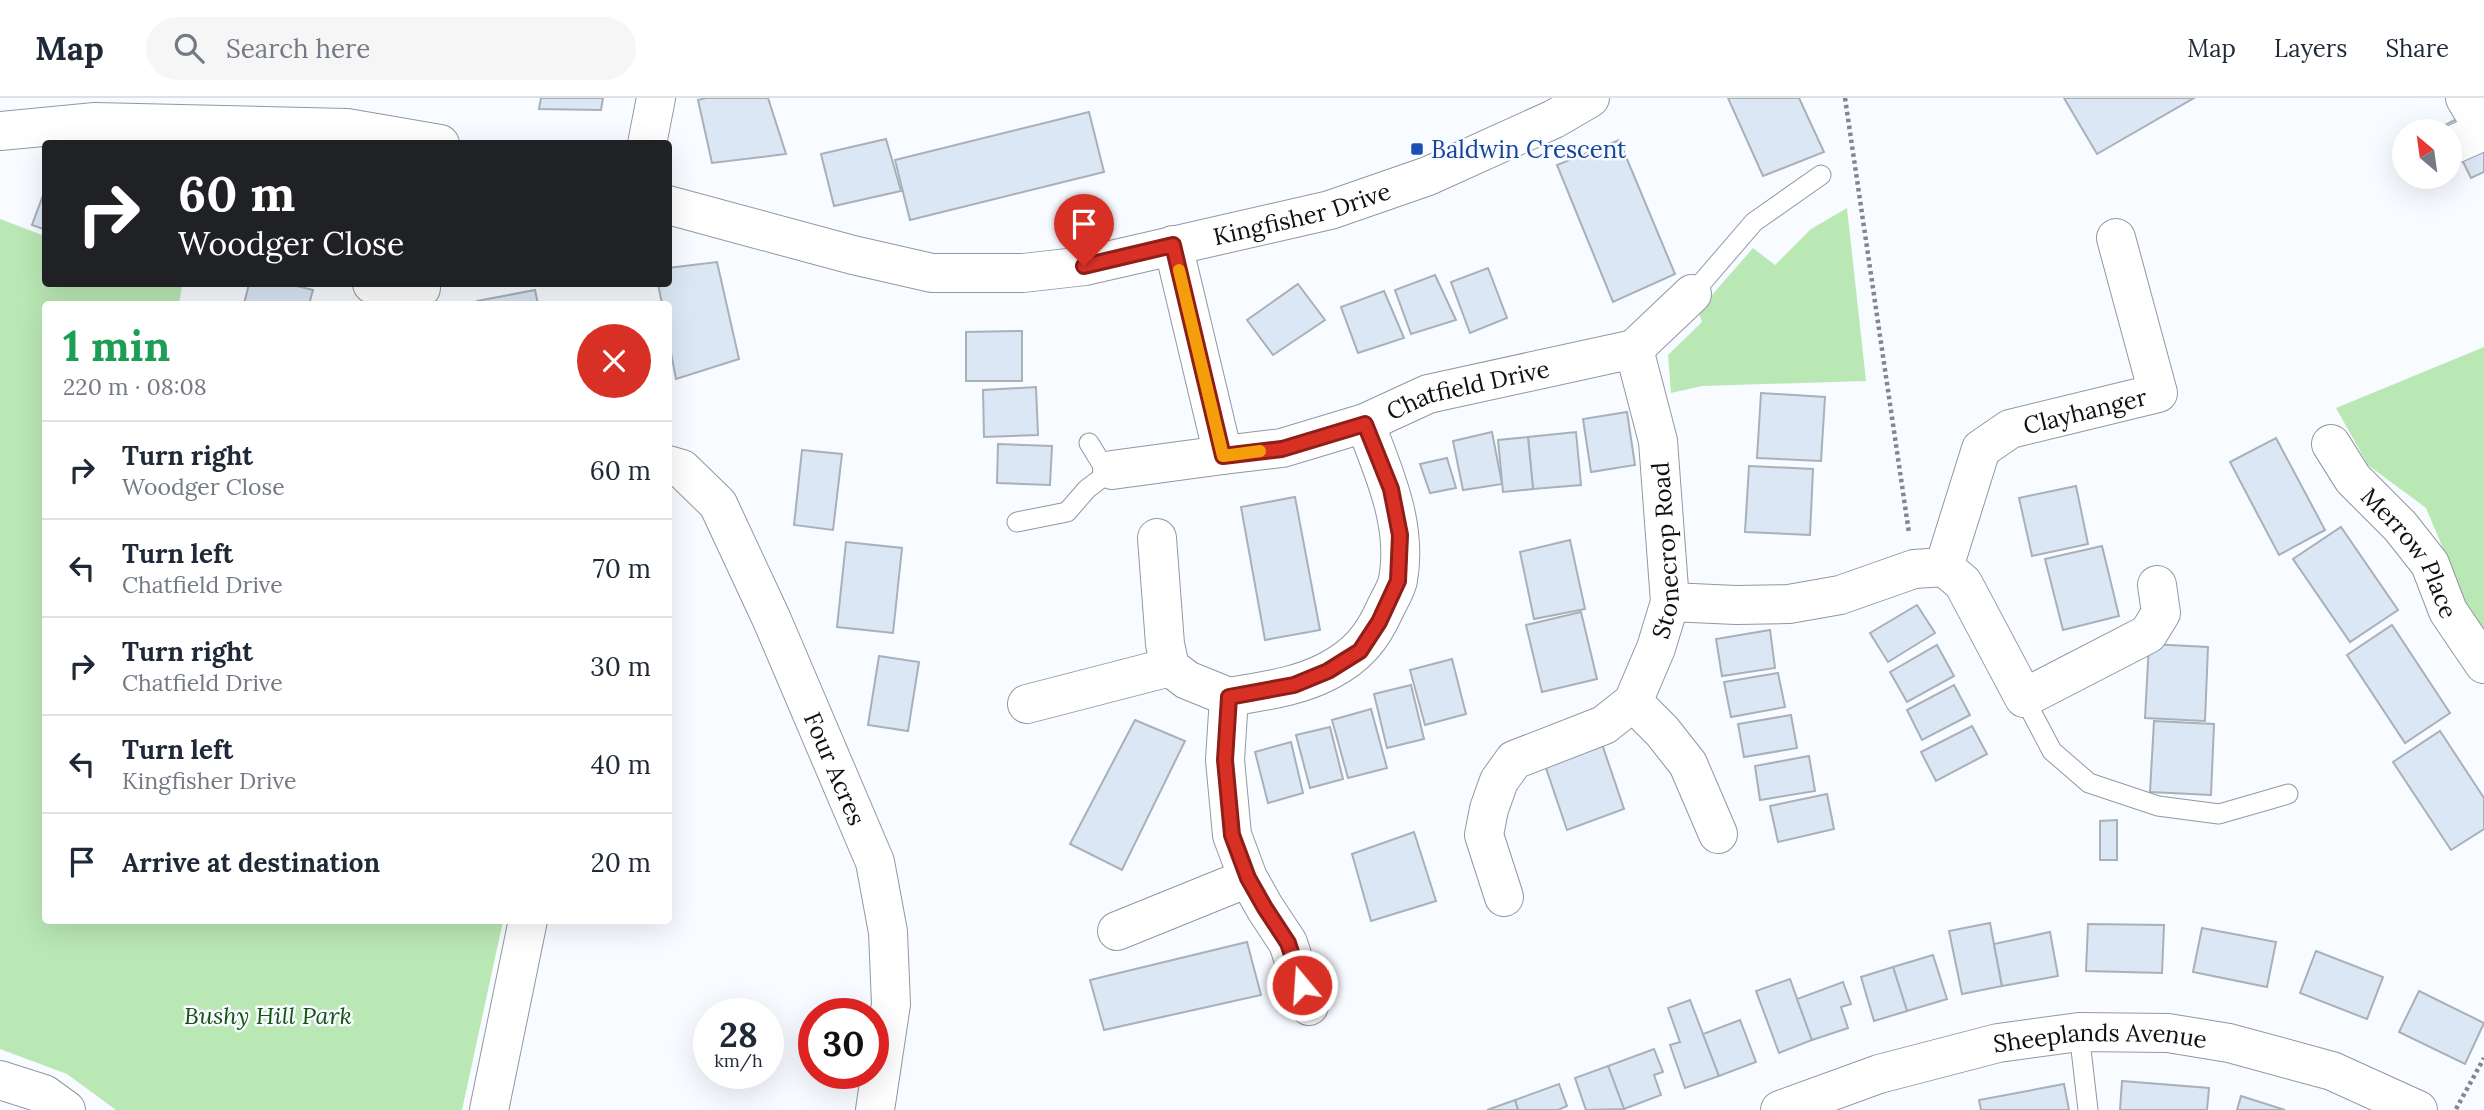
<!DOCTYPE html>
<html lang="en">
<head>
<meta charset="utf-8">
<style>
  body { margin:0; font-family:Lora,serif; background:#f6f6f7; color:#1f2937; height:100vh; display:flex; flex-direction:column; font-size:26px; white-space:nowrap }
  * { box-sizing:border-box; margin:0 }
  p { font-size:23px; color:#747a83 }
  .icon { flex:none; width:38px; height:38px; fill:none; stroke:currentColor; stroke-width:2; stroke-linecap:round; stroke-linejoin:round }
  .map { position:relative; flex:1; overflow:hidden }
  .details { position:absolute; left:42px; top:203px; width:630px; height:623px; display:flex; flex-direction:column; background:#fff; border-radius:7px; box-shadow:0 7px 28px #0002 }
  .details>* { flex:none }
  .hud { position:absolute; left:42px; top:42px; width:630px; height:147px; border-radius:7px; box-shadow:0 7px 28px #0002; background:#202124; color:#fff; overflow:hidden }
  .needle { width:46px; rotate:331deg }
  .tools { position:absolute; left:2392px; top:21px; display:grid; gap:14px }
  .tools a { display:grid; place-items:center; width:70px; height:70px; border-radius:50%; background:#fff; box-shadow:0 7px 28px #0002; font-size:35px }
  .speed { position:absolute; left:693px; top:900px; display:flex; gap:14px; font-size:35px; font-weight:700; text-align:center }
  .speed>* { display:grid; place-content:center; width:91px; height:91px; border-radius:50%; background:#fff; box-shadow:0 7px 28px #0002; line-height:1 }
  .speed small { font-size:18px; font-weight:400 }
  .speed .limit { border:10px solid #d22; background:#fff; color:#111 }
  .pin { position:absolute; display:grid; place-items:center; width:60px; height:60px; color:#fff; margin:-72px -30px; border-radius:50% 50% 50% 0; rotate:-45deg; box-shadow:0 0 7px #0007 }
  .pin .icon { rotate:45deg }
  .me { position:absolute; width:77px; margin:-38px; rotate:342deg; stroke-linejoin:round; filter:drop-shadow(0 0 5px #0008) }
  .turn { display:flex; align-items:center; gap:24px; height:147px; padding:0 21px; font-size:32px }
  .turn .icon { width:91px; height:91px; stroke-width:2.5 }
  .turn b { display:block; font-size:49px; line-height:60px }
  .round { display:grid; place-items:center; flex:none; width:74px; height:74px; border-radius:37px; background:#f6f6f7 }
  .headline { display:flex; align-items:center; justify-content:space-between; height:119px; padding:0 21px }
  h1 { font-size:42px; font-weight:700; line-height:52px; color:#1e9e55 }
  ul { padding:0; list-style:none }
  li { display:flex; align-items:center; gap:21px; height:98px; padding:0 21px; border-top:2px solid #e0e1e3 }
  li div { flex:1 }
  li b { display:block; font-size:26px }
  li em { font-style:normal }
  header { display:flex; align-items:center; gap:42px; box-sizing:border-box; height:98px; padding:0 35px; background:#fff; border-bottom:2px solid #e0e1e3 }
  header strong { font-size:33px }
  nav { display:flex; gap:38px; margin-inline-start:auto; font-size:24px }
  .search { width:490px; height:63px; background:#f6f6f7; display:flex; align-items:center; gap:18px; box-sizing:border-box; padding:0 24px; border-radius:38px; color:#747a83; font-size:26px }
  .map>svg:first-child { display:block }
  .green { fill:#b9e8b4 }
  .building { fill:#dce7f5; stroke:#a9b0b8; stroke-width:2 }
  .lines { fill:none; stroke-linecap:round; stroke-linejoin:round }
  .service-casing { stroke:#9198a0; stroke-width:21 }
  .minor-casing { stroke:#9198a0; stroke-width:40 }
  .tertiary-casing { stroke:#9198a0; stroke-width:40 }
  .path { stroke:#84868a; stroke-width:4.5; stroke-dasharray:3.5 3.5; stroke-linecap:butt }
  .service { stroke:#fff; stroke-width:19 }
  .minor { stroke:#fff; stroke-width:38 }
  .tertiary { stroke:#fff; stroke-width:38 }
  .route-casing { stroke:#8d1f18; stroke-width:18 }
  .route { stroke:#d93025; stroke-width:12 }
  .slow { stroke:#f59e0b; stroke-width:12 }
  .transit-dot { fill:#1a4fb4; stroke:#f8fbff; stroke-width:2.5 }
  .labels { text-anchor:middle; dominant-baseline:central; stroke-width:5; stroke-linejoin:round; paint-order:stroke }
  .transit-label { font-size:24px; fill:#164399; stroke:#f8fbff; text-anchor:start }
  .street-label { font-size:24px; fill:#0e1013; stroke:#f8fbff }
  .park-label { font-size:24px; font-style:italic; fill:#185314; stroke:#f8fbff }
</style>
</head>
<body>
<header>
<strong>Map</strong>
<div class="search"><svg class="icon" aria-label="search" viewBox="0 0 24 24"><circle cx="10" cy="10" r="6"/><path d="M15 15l6 6"/></svg>Search here</div>
<nav><a>Map</a><a>Layers</a><a>Share</a></nav>
</header>
<div class="map">
<svg width="2484" height="1012" viewBox="0 0 2484 1012">
  <rect width="100%" height="100%" fill="#f8fbff"/>
  <g class="green">
    <path d="M1847 110 1866 283 1702 288 1671 295 1668 257 1702 224 1698 213 1753 150 1775 167 1811 131Z"/>
    <path d="M0 121 45 138 46 186H175L182 188 179 206H46V822L503 823 462 1012H116L67 976 0 951Z"/>
    <path d="M2484 249V532L2466 505 2426 410 2368 367 2336 310Z"/>
  </g>
  <g class="building">
    <path d="M541 0H603L601 12 539 11Z"/>
    <path d="M706 0H768L786 56 712 65 698 2Z"/>
    <path d="M1728 0H1799L1824 54 1763 78Z"/>
    <path d="M2064 0H2194L2097 56Z"/>
    <path d="M2484 0V74L2471 80 2445 27 2457 21Z"/>
    <path d="M1089 14 1104 74 910 122 895 62Z"/>
    <path d="M886 41 901 93 834 108 821 56Z"/>
    <path d="M1619 42 1675 176 1613 204 1557 67Z"/>
    <path d="M46 89V132L32 127Z"/>
    <path d="M717 164 739 261 676 281 668 239V206H662L658 186H668V170Z"/>
    <path d="M1488 170 1507 220 1470 235 1451 184Z"/>
    <path d="M1435 177 1456 222 1411 236 1395 192Z"/>
    <path d="M249 186H289L313 192 309 206H244Z"/>
    <path d="M1298 186 1325 222 1273 257 1247 222Z"/>
    <path d="M535 192 538 206H478L477 203Z"/>
    <path d="M1384 193 1404 240 1358 255 1341 209Z"/>
    <path d="M1022 233V283H966V234Z"/>
    <path d="M1036 289 1038 337 984 339 983 292Z"/>
    <path d="M1761 295 1825 299 1821 363 1757 360Z"/>
    <path d="M1627 314 1635 367 1591 374 1583 321Z"/>
    <path d="M1492 334 1502 386 1463 392 1453 343Z"/>
    <path d="M1576 334 1581 387 1533 391 1528 339Z"/>
    <path d="M1528 339 1533 391 1503 394 1498 342Z"/>
    <path d="M2276 340 2325 432 2279 457 2230 364Z"/>
    <path d="M998 346 1052 348 1050 387 997 385Z"/>
    <path d="M802 352 842 356 833 432 794 427Z"/>
    <path d="M1447 360 1456 390 1430 395 1420 366Z"/>
    <path d="M1749 368 1813 371 1810 437 1745 434Z"/>
    <path d="M2076 388 2088 446 2032 458 2019 400Z"/>
    <path d="M1295 399 1320 532 1265 542 1241 409Z"/>
    <path d="M2341 429 2398 512 2350 544 2293 461Z"/>
    <path d="M1570 442 1585 511 1534 521 1520 454Z"/>
    <path d="M846 444 902 450 893 535 837 529Z"/>
    <path d="M2102 448 2119 518 2063 532 2045 461Z"/>
    <path d="M1917 507 1935 535 1888 564 1870 535Z"/>
    <path d="M1581 514 1597 581 1542 594 1526 527Z"/>
    <path d="M2392 527 2450 615 2405 645 2347 557Z"/>
    <path d="M1770 532 1775 570 1722 578 1716 541Z"/>
    <path d="M2149 546 2208 549 2205 623 2145 620Z"/>
    <path d="M1937 547 1954 578 1907 604 1890 574Z"/>
    <path d="M879 558 919 564 908 633 868 627Z"/>
    <path d="M1452 561 1466 616 1425 627 1410 572Z"/>
    <path d="M1778 575 1785 609 1731 619 1724 584Z"/>
    <path d="M1411 587 1424 641 1387 650 1374 596Z"/>
    <path d="M1954 587 1970 617 1922 642 1907 612Z"/>
    <path d="M1371 611 1387 670 1348 680 1332 622Z"/>
    <path d="M1791 617 1797 650 1744 659 1738 626Z"/>
    <path d="M1135 622 1185 643 1122 772 1070 746Z"/>
    <path d="M2154 623 2214 626 2211 697 2150 694Z"/>
    <path d="M1972 628 1987 656 1936 683 1921 654Z"/>
    <path d="M1330 629 1343 681 1310 690 1296 637Z"/>
    <path d="M2440 633 2484 700V731L2451 752 2393 664Z"/>
    <path d="M1291 644 1303 695 1268 705 1255 654Z"/>
    <path d="M1602 646 1624 711 1567 732 1545 667Z"/>
    <path d="M1809 658 1815 693 1760 702 1755 668Z"/>
    <path d="M1827 696 1834 731 1778 744 1770 708Z"/>
    <path d="M2117 722V762H2100V723Z"/>
    <path d="M1414 734 1436 803 1371 823 1352 756Z"/>
    <path d="M1990 825 2002 888 1962 896 1949 833Z"/>
    <path d="M2088 826 2164 827 2162 875 2086 873Z"/>
    <path d="M2202 830 2276 844 2267 889 2193 874Z"/>
    <path d="M2050 834 2058 878 2002 888 1994 846Z"/>
    <path d="M1247 844 1261 897 1104 932 1090 882Z"/>
    <path d="M2316 853 2383 879 2367 921 2300 895Z"/>
    <path d="M1933 857 1947 901 1907 913 1893 869Z"/>
    <path d="M1893 869 1907 913 1874 923 1861 879Z"/>
    <path d="M1790 881 1812 942 1779 955 1756 893Z"/>
    <path d="M1843 884 1851 906 1841 909 1848 930 1812 942 1797 901Z"/>
    <path d="M2419 893 2484 925 2465 966 2399 934Z"/>
    <path d="M1690 902 1719 978 1685 990 1670 947 1680 944 1668 910Z"/>
    <path d="M1740 922 1756 964 1719 978 1703 936Z"/>
    <path d="M1654 951 1663 974 1654 977 1661 997 1624 1011 1608 968Z"/>
    <path d="M1608 968 1624 1011 1586 1012 1575 980Z"/>
    <path d="M2122 983 2209 990 2207 1012H2120Z"/>
    <path d="M1559 986 1567 1008 1558 1012H1518L1515 1002Z"/>
    <path d="M2064 986 2069 1012H1981L1979 1002Z"/>
    <path d="M2241 998 2285 1012H2237Z"/>
    <path d="M1515 1002 1518 1012H1487Z"/>
  </g>
  <g class="lines">
    <defs>
      <g id="service">
        <path d="M1692 196 1754 124 1821 77"/>
        <path d="M1017 424 1067 414 1087 391 1112 372 1100 363 1089 345"/>
        <path d="M2024 600 2052 653 2089 685 2158 708 2219 716 2288 696"/>
        <path d="M2079 934 2088 1012"/>
      </g>
      <g id="minor">
        <path d="M2465 0 2484 32"/>
        <path d="M647 46 656 0"/>
        <path d="M2450 48 2484 33"/>
        <path id="s1" d="M1173 147 1223 357 1282 350 1365 325 1428 296 1634 251"/>
        <path d="M372 186 421 190"/>
        <path d="M1634 251 1692 196"/>
        <path id="s2" d="M2331 346 2353 381 2400 428 2430 466 2448 513 2484 566"/>
        <path id="s3" d="M668 367 682 371 718 406 772 522 875 764 888 834 891 906 875 1012"/>
        <path d="M1112 372 1223 357"/>
        <path d="M1157 440 1165 546 1170 569 1187 582 1229 599"/>
        <path id="s4" d="M1944 469 1981 351 2010 331 2158 295 2116 140"/>
        <path d="M1670 504 1736 507 1789 506 1840 497 1914 471 1944 469 1963 485 2024 600 2148 536 2161 515 2157 487"/>
        <path d="M1633 604 1662 633 1688 666 1718 736"/>
        <path d="M1027 606 1170 569"/>
        <path id="s5" d="M1504 799 1484 737 1489 711 1499 683 1514 662 1604 627 1633 604 1656 550 1670 504 1658 343 1634 251"/>
        <path d="M1117 833 1248 780"/>
        <path d="M1309 908 1288 845 1265 810 1248 780 1232 737 1225 662 1229 599C1263 593 1298 589 1328 573 1357 558 1372 540 1385 511 1389 502 1396 492 1398 482 1408 427 1384 375 1365 325"/>
        <path d="M0 982 44 996 66 1012"/>
        <path d="M489 1012 528 822"/>
        <path id="s6" d="M1780 1012 1879 976 1998 945 2079 934 2168 935 2229 945 2332 973 2418 1012"/>
      </g>
      <g id="tertiary">
        <path d="M0 33 95 24 347 30 440 46"/>
        <path id="s7" d="M668 107 853 157 932 175H1023L1085 168 1330 112 1428 78 1554 21 1590 0"/>
      </g>
    </defs>
    <use href="#service" class="service-casing"/>
    <use href="#minor" class="minor-casing"/>
    <use href="#tertiary" class="tertiary-casing"/>
    <g class="path">
      <path d="M1845 0 1909 435"/>
      <path d="M2456 1011 2484 960"/>
    </g>
    <use href="#service" class="service"/>
    <use href="#minor" class="minor"/>
    <use href="#tertiary" class="tertiary"/>
  </g>
  <g class="lines">
    <defs>
      <path id="route" d="M1084 168 1173 147 1223 358 1282 351 1365 326 1391 391 1400 437 1398 483 1379 524 1360 553 1328 573 1294 587 1229 599 1225 662 1232 737 1248 780 1265 810 1288 845 1302 887"/>
    </defs>
    <use href="#route" class="route-casing"/>
    <use href="#route" class="route"/>
    <path class="slow" d="M1179 172 1223 358 1260 353"/>
  </g>
  <rect class="transit-dot" x="1410" y="44" width="14" height="14" rx="3.5"/>
  <g class="labels">
    <g class="transit-label">
      <text x="1431" y="51">Baldwin Crescent</text>
    </g>
    <g class="street-label">
      <text stroke="none"><textPath href="#s7" startOffset="649">Kingfisher Drive</textPath></text>
      <text stroke="none"><textPath href="#s1" startOffset="471">Chatfield Drive</textPath></text>
      <text stroke="none"><textPath href="#s4" startOffset="236">Clayhanger</textPath></text>
      <text stroke="none"><textPath href="#s5" startOffset="439">Stonecrop Road</textPath></text>
      <text stroke="none"><textPath href="#s2" startOffset="136">Merrow Place</textPath></text>
      <text stroke="none"><textPath href="#s3" startOffset="354">Four Acres</textPath></text>
      <text stroke="none"><textPath href="#s6" startOffset="331">Sheeplands Avenue</textPath></text>
    </g>
    <g class="park-label">
      <text x="268" y="917">Bushy Hill Park</text>
    </g>
  </g>
</svg>
<div class="tools">
<a><svg class="needle" viewBox="-14 -14 28 28"><path d="M0-13l5 13h-10z" fill="#e53935"/><path d="M0 13l5-13h-10z" fill="#747a83"/></svg></a>
</div>
<div class="speed"><div>28<small>km/h</small></div><div class="limit">30</div></div>
<div class="pin" style="left:1084px;top:168px;background:#d93025"><svg class="icon" aria-label="arrive" viewBox="0 0 24 24"><path d="M6 21V4h12l-3 4 3 4H6"/></svg></div>
<svg class="me" style="left:1302px;top:887px" viewBox="-20 -20 40 40"><circle r="17" fill="#d93025" stroke="#fff" stroke-width="3"/><path d="M0-11L8 9 0 5-8 9z" fill="#fff"/></svg>
<div class="hud">
<div class="turn"><svg class="icon" aria-label="right" viewBox="0 0 24 24"><path d="M7 20v-9h11M14 6l5 5-5 5"/></svg><div><b>60 m</b>Woodger Close</div></div>
</div>
<section class="details">
<div class="headline"><div><h1>1 min</h1><p>220 m · 08:08</p></div><a class="round" style="background:#d93025;color:#fff"><svg class="icon" aria-label="close" viewBox="0 0 24 24"><path d="M6 6l12 12M18 6L6 18"/></svg></a></div>
<ul>
<li><svg class="icon" aria-label="right" viewBox="0 0 24 24"><path d="M7 20v-9h11M14 6l5 5-5 5"/></svg><div><b>Turn right</b><p>Woodger Close</p></div><em>60 m</em></li>
<li><svg class="icon" aria-label="left" viewBox="0 0 24 24"><path d="M17 20v-9H6M10 6l-5 5 5 5"/></svg><div><b>Turn left</b><p>Chatfield Drive</p></div><em>70 m</em></li>
<li><svg class="icon" aria-label="right" viewBox="0 0 24 24"><path d="M7 20v-9h11M14 6l5 5-5 5"/></svg><div><b>Turn right</b><p>Chatfield Drive</p></div><em>30 m</em></li>
<li><svg class="icon" aria-label="left" viewBox="0 0 24 24"><path d="M17 20v-9H6M10 6l-5 5 5 5"/></svg><div><b>Turn left</b><p>Kingfisher Drive</p></div><em>40 m</em></li>
<li><svg class="icon" aria-label="arrive" viewBox="0 0 24 24"><path d="M6 21V4h12l-3 4 3 4H6"/></svg><div><b>Arrive at destination</b></div><em>20 m</em></li>
</ul>
</section>
</div>
</body>
</html>
